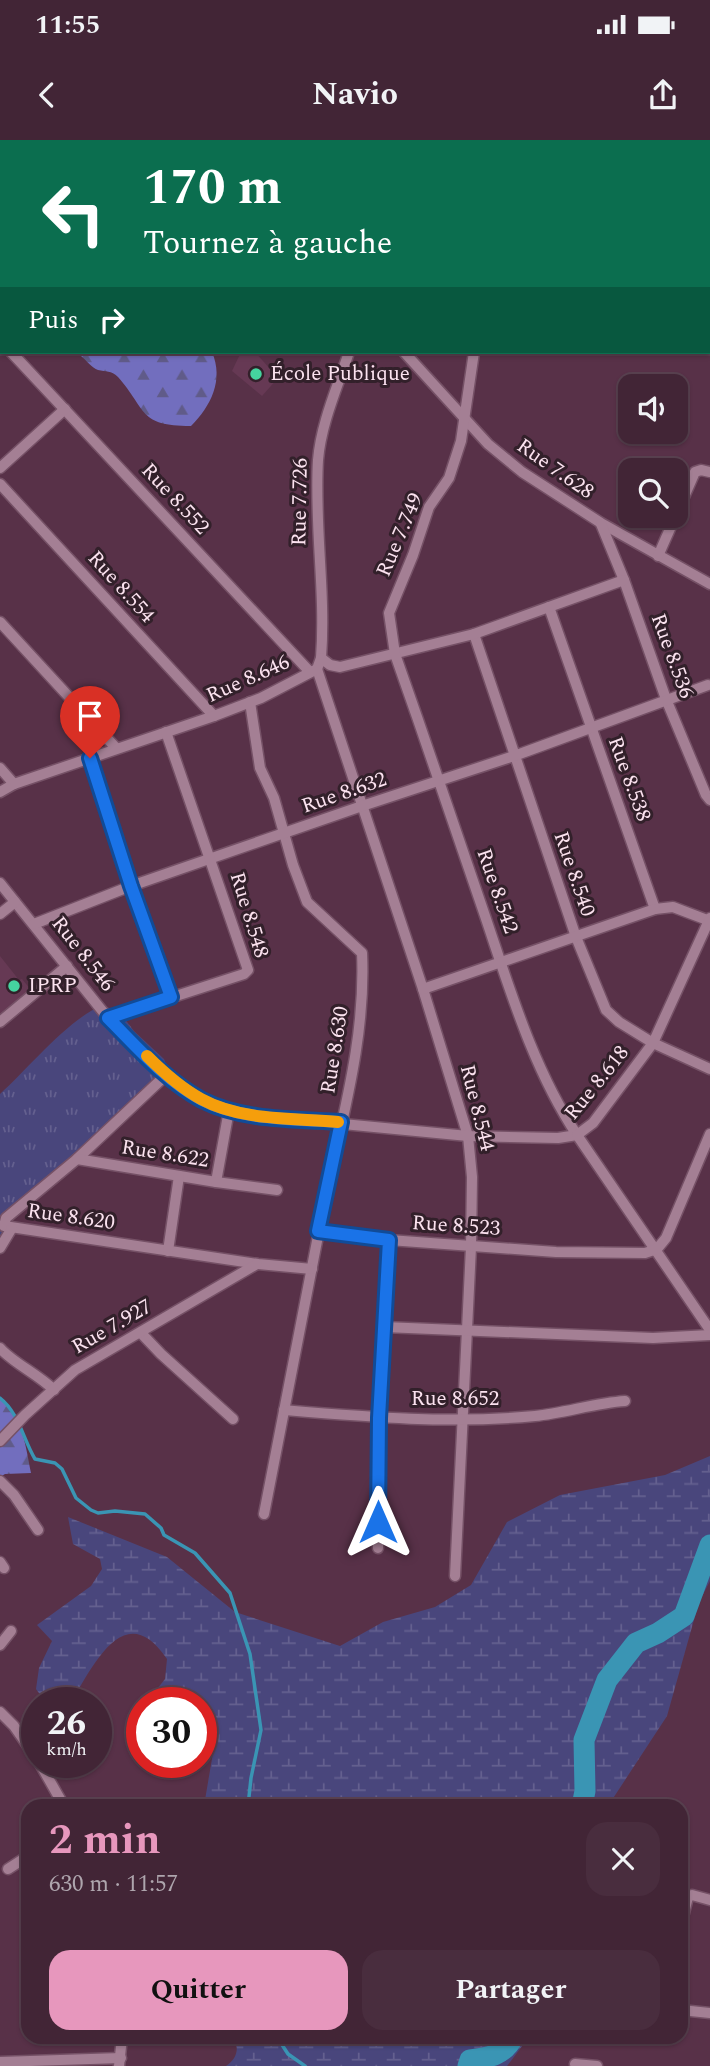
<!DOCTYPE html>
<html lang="fr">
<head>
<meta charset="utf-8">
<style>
  body { margin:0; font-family:Spectral,serif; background:#492d3e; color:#f1f3f6; height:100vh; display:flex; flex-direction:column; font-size:26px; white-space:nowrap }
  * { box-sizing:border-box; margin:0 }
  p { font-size:23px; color:#aea5ad }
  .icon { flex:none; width:38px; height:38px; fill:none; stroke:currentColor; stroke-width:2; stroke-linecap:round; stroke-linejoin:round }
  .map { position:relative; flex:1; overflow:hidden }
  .drawer { position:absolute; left:21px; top:1659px; width:667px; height:245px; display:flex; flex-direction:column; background:#422536; border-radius:21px; box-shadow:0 2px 5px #0004,0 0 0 2px #5a4251 }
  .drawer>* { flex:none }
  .guide { position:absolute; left:0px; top:0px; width:710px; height:214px; box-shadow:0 2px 5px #0004,0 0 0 2px #5a4251; background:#0b6e4f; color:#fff; overflow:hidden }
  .fabs { position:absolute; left:618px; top:234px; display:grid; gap:14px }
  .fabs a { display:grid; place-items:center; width:70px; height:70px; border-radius:14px; background:#422536; box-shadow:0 2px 5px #0004,0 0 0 2px #5a4251; font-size:35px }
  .speed { position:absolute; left:21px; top:1547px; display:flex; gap:14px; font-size:35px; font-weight:700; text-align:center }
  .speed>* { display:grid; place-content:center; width:91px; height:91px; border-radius:50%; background:#422536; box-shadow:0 2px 5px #0004,0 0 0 2px #5a4251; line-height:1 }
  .speed small { font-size:18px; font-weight:400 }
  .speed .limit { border:10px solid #d22; background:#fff; color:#111 }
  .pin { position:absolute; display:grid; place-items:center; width:60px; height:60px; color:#fff; margin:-72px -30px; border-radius:50% 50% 50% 0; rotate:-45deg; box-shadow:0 0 7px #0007 }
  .pin .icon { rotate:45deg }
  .me { position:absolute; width:77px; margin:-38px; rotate:0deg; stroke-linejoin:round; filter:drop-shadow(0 0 5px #0008) }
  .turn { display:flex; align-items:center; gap:24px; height:147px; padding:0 28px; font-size:32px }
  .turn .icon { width:91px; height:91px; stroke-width:2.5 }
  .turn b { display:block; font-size:49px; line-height:60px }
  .then { display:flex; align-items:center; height:66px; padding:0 28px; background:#0003; gap:14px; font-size:26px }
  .round { display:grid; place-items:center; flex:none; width:74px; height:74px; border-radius:21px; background:#492d3e }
  .headline { display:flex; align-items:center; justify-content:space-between; height:119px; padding:0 28px }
  h1 { font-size:42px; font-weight:700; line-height:52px; color:#e797bd }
  .primary-button { display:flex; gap:14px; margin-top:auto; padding:14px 28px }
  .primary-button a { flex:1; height:80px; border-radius:21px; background:#e797bd; color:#111; font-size:28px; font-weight:700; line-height:80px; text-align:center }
  .primary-button a+a { background:#492d3e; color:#f1f3f6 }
  .status { display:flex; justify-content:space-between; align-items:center; height:49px; padding:0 35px; background:#422536; direction:ltr }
  .status svg { height:19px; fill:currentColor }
  header { display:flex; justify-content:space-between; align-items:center; height:91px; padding:0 28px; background:#422536; font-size:32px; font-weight:700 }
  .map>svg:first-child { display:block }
  .built { fill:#663954 }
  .grass { fill:url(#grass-tufts) }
  .forest { fill:url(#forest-firs) }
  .wetland { fill:url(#wetland-marsh) }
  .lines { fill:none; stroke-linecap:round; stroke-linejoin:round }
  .stream { stroke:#3a95b4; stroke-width:3.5 }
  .river { stroke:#3a95b4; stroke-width:21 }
  .street-casing { stroke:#755166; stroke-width:13 }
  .street { stroke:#a47f94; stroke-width:10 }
  .route-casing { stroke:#114b97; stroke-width:18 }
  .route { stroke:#1a73e8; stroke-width:12 }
  .slow { stroke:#f59e0b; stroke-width:12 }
  .poi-dot { fill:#45d49f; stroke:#32202a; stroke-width:2.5 }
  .labels { text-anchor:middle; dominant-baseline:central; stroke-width:6; stroke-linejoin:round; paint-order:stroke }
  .poi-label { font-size:21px; fill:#fbe2ef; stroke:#32202a; text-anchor:start }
  .street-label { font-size:21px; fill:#fbe2ef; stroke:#32202a }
</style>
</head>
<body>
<div class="status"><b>11:55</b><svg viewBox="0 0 49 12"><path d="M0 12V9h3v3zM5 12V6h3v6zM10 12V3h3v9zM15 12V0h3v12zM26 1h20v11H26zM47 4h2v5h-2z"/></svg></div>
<header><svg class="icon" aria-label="back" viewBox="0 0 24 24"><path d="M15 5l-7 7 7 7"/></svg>Navio<svg class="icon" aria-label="share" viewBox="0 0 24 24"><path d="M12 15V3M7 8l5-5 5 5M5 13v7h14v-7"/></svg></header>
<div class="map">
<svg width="710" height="1926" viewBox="0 0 710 1926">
  <defs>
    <pattern id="grass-tufts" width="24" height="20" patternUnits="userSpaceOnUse" patternTransform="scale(1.75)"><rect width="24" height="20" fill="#49467c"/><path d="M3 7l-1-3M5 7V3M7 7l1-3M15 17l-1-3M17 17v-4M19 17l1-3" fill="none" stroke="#64608f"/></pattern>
    <pattern id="forest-firs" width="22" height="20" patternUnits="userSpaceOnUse" patternTransform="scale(1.75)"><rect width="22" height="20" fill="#726ebe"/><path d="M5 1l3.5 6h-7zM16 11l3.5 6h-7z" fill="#605b89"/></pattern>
    <pattern id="wetland-marsh" width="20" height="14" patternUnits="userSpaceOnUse" patternTransform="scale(1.75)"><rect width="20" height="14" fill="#49467c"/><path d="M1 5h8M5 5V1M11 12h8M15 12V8" fill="none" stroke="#64608f"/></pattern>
  </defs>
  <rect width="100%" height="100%" fill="#583148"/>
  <g class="built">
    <path d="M241 212H255L278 238 262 256 232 231Z"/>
    <path d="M0 816 19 840 22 839 31 850 0 875Z"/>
  </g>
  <path class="grass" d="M103 865 121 874 134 891 164 919 166 924 162 939 18 1070 0 1105V954C29 928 68 879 103 865Z"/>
  <g class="forest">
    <path d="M80 212H212C224 240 211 266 191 286 138 286 147 270 118 237 111 230 106 232 98 230 92 228 86 220 81 216Z"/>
    <path d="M0 1258C22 1275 26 1307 31 1333L5 1334 0 1337Z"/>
  </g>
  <g class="wetland">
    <path d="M710 1316V1441L699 1462 667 1576 608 1666H210L205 1660 213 1613 209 1603H201V1563H146L165 1539 167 1519C126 1458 95 1522 73 1559 57 1561 46 1564 36 1549L39 1528 52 1501 37 1485 91 1446 102 1429 100 1419 73 1404 68 1377 167 1417 235 1472 340 1506 383 1482 435 1467 471 1445 507 1382 560 1355 665 1335Z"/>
    <path d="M142 1569V1611L131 1607 127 1587Z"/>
    <path d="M233 1897H529L507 1926H226C237 1919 240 1908 233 1897Z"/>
  </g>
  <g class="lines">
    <g class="stream">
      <path d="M0 1258C19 1273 23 1299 35 1319L55 1323 62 1329 76 1358 91 1370 98 1373 115 1371 145 1374 161 1388 164 1395 195 1413 230 1453 250 1514 261 1590 251 1638 248 1666"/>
      <path d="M277 1897 288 1914 305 1926"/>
    </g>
    <g class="river">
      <path d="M582 1666 585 1651 584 1600 607 1540 636 1503 658 1493 684 1476 710 1405"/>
      <path d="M468 1926 470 1920C488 1918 505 1915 513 1897"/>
    </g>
    <defs>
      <g id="street">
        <path d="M208 0 209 2"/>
        <path d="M356 0 357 2"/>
        <path d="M42 2 44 0"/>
        <path d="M426 2 427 0"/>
        <path d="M543 2 544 0"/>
        <path d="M0 39 2 37"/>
        <path d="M709 87H710"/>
        <path d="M709 173H710"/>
        <path d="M0 200 2 202"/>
        <path d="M11 212 310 532"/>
        <path d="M404 212 488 304 522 332 601 383 710 444"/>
        <path d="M0 328 65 269"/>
        <path d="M0 344 214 576"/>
        <path d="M601 384 624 440 666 559 706 655 710 660"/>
        <path d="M658 416 695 332 701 330 710 332"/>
        <path d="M549 467 655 769 673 767 710 781"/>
        <path d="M0 482 116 608"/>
        <path d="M474 494 576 797 606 870 619 882 653 903 710 929"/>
        <path d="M321 518C326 452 314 386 318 320 321 283 338 246 349 212"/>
        <path d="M317 529 423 849 468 996 472 1037 471 1107 455 1436"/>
        <path d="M250 562 260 628 274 658 293 725 307 762 362 813C366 898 342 978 325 1060 304 1164 285 1269 264 1374"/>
        <path d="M90 618 131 746 171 857"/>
        <path d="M0 628 14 644"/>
        <path d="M0 652 14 644 214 576 261 558 317 529 321 518 330 525 340 527 474 494 624 440"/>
        <path d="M0 743 108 878 166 935 203 961 229 970 270 977 468 996 558 998 577 995C532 927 509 846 483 770 454 684 425 599 395 514L389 473 413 415 429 367 449 338 461 301 474 212"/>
        <path d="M0 774 15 762"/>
        <path d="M710 778 653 903 593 983 577 995 710 1190"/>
        <path d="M34 784 131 746 362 666 514 616 708 545"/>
        <path d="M423 849 655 769"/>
        <path d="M108 878 244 834 248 830 166 592"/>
        <path d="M0 882 67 826"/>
        <path d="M166 935 77 1019 6 1078 4 1086 258 1124 312 1129"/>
        <path d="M77 1019 216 1042 229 970"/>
        <path d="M216 1042 277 1050"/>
        <path d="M318 1091 389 1100"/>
        <path d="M0 1108 12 1088"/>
        <path d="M168 1111 179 1036"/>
        <path d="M384 1187 653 1198 710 1195"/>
        <path d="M141 1193 161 1214 233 1279"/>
        <path d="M0 1208C13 1223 38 1234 54 1250"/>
        <path d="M284 1270C368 1277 451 1284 535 1276 565 1273 595 1263 625 1261"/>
        <path d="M0 1301 25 1275 75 1230 257 1124"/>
        <path d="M0 1341 14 1355 38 1390"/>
        <path d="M378 1408 379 1278 389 1100 556 1112 645 1113 657 1109 666 1098 710 994"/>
        <path d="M0 1422 4 1428"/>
        <path d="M0 1505 11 1491"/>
        <path d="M0 1572 14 1586 37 1619"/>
        <path d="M39 1622 64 1666"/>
        <path d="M8 1729 28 1716"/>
        <path d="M681 1785 688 1757 692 1755 710 1760"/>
        <path d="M681 1870 710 1873"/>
        <path d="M0 1922 121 1918"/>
        <path d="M575 1924 597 1926"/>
        <path d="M119 1926 122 1897"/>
      </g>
    </defs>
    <use href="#street" class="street-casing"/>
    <use href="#street" class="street"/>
  </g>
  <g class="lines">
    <defs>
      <path id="route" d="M90 618 131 746 171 857 108 878C137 907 166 941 202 960 243 981 296 979 341 982L318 1091 389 1100 379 1278 378 1382"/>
    </defs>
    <use href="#route" class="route-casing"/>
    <use href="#route" class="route"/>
    <path class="slow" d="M147 916C163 932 181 948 201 959 241 981 294 978 338 982"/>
  </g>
  <g class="poi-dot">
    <circle cx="256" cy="234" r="7"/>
    <circle cx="14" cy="846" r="7"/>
  </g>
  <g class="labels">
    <g class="poi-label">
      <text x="270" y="234">École Publique</text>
      <text x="28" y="846">IPRP</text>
    </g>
    <g class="street-label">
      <text transform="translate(555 329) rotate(35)">Rue 7.628</text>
      <text transform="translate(175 359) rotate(47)">Rue 8.552</text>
      <text transform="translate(300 362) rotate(-89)">Rue 7.726</text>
      <text transform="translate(400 395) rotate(-67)">Rue 7.749</text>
      <text transform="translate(121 447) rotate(48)">Rue 8.554</text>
      <text transform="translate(672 516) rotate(70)">Rue 8.536</text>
      <text transform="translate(248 539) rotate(-24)">Rue 8.646</text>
      <text transform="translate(629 639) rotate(70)">Rue 8.538</text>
      <text transform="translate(344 653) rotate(-19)">Rue 8.632</text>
      <text transform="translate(574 734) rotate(71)">Rue 8.540</text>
      <text transform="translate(497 751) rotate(71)">Rue 8.542</text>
      <text transform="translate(249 775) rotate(73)">Rue 8.548</text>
      <text transform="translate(83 814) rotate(52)">Rue 8.546</text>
      <text transform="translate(335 910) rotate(-81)">Rue 8.630</text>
      <text transform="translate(597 943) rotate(-51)">Rue 8.618</text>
      <text transform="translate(477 968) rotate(76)">Rue 8.544</text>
      <text transform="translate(165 1014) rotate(9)">Rue 8.622</text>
      <text transform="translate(71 1077) rotate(8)">Rue 8.620</text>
      <text transform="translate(456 1086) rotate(4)">Rue 8.523</text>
      <text transform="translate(112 1187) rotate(-30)">Rue 7.927</text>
      <text x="455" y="1259">Rue 8.652</text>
    </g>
  </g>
</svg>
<div class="fabs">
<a><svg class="icon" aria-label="sound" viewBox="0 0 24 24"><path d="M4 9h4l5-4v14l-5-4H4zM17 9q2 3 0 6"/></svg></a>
<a><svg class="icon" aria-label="search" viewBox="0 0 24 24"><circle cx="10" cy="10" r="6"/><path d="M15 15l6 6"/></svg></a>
</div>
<div class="speed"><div>26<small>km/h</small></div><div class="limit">30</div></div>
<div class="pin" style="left:90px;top:618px;background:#d93025"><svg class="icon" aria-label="arrive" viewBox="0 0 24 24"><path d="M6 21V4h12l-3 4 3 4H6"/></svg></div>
<svg class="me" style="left:378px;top:1382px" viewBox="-20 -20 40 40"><path d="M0-17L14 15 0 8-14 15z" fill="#1a73e8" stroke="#fff" stroke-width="4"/></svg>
<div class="guide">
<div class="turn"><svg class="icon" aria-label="left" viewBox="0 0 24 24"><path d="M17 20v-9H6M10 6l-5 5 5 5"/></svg><div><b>170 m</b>Tournez à gauche</div></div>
<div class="then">Puis<svg class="icon" aria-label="right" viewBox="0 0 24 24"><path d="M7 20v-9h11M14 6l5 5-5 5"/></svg></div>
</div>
<section class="drawer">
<div class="headline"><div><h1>2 min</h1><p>630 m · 11:57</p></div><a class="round"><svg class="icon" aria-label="close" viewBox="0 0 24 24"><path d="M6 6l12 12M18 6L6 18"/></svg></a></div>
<div class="primary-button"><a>Quitter</a><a>Partager</a></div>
</section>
</div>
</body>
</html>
